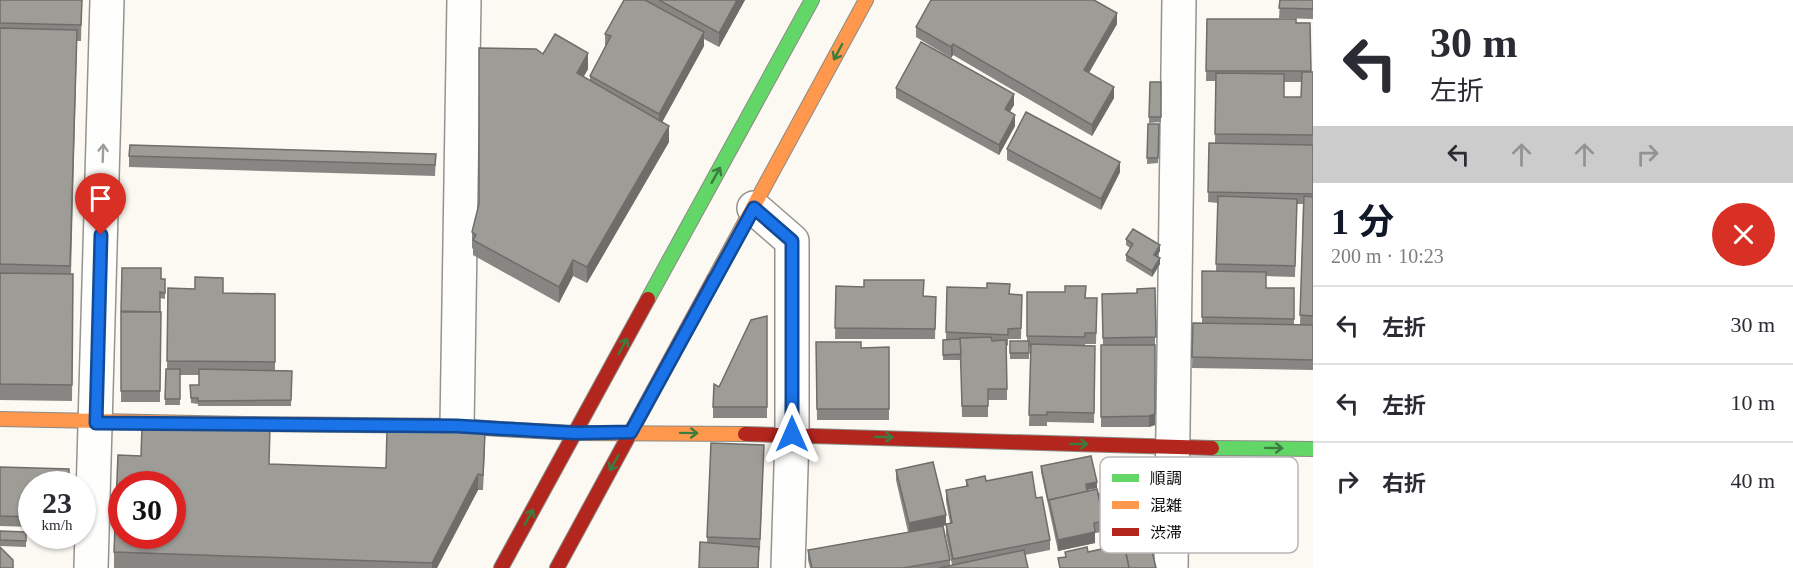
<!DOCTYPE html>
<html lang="ja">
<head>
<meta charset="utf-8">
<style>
  body { margin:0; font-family:"Times New Roman","Noto Sans JP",serif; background:#f7f7f7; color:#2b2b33; height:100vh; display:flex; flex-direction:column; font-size:22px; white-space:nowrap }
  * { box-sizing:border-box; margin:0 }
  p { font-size:20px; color:#7c7c81 }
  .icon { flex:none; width:33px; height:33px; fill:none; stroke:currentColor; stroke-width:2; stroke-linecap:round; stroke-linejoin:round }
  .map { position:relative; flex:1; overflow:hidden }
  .drawer { display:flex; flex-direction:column; background:#fff; width:480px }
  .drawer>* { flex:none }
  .hud { background:#fff; color:#2b2b33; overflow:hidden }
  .speed { position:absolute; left:18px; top:471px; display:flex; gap:12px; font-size:30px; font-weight:700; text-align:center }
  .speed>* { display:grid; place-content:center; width:78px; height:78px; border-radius:50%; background:#fff; box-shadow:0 2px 4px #0004; line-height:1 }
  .speed small { font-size:15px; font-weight:400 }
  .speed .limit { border:9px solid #d22; background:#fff; color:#111 }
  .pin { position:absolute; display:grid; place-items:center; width:51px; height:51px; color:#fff; margin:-62px -26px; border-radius:50% 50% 50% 0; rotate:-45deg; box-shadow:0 0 6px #0007 }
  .pin .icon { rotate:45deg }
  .me { position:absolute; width:66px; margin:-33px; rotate:0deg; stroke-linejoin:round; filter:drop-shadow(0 0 4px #0008) }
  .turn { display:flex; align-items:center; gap:21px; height:126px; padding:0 18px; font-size:27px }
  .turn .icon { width:78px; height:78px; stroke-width:2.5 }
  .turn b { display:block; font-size:42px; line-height:51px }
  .lanes { display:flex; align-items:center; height:57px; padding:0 18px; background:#0003; justify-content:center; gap:30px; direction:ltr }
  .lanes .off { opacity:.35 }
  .round { display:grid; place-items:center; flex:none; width:63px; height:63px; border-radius:32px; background:#f7f7f7 }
  .head { display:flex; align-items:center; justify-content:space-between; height:102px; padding:0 18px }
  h1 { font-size:36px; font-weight:700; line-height:45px; color:#111827 }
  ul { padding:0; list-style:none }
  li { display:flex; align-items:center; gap:18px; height:78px; padding:0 18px; border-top:2px solid #e1e1e2 }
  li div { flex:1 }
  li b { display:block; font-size:22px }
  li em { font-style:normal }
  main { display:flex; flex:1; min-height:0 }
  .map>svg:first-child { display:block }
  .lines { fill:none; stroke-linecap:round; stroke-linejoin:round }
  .street-casing { stroke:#949390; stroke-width:36 }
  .fast-casing { stroke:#8b8a86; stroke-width:16 }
  .slow-casing { stroke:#8b8a86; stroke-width:16 }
  .jam-casing { stroke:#8b8a86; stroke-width:16 }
  .street { stroke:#fefefd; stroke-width:33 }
  .fast { stroke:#63d668; stroke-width:14 }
  .slow { stroke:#ff974d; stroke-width:14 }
  .jam { stroke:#b3261e; stroke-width:14 }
  .wall { fill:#888682; fill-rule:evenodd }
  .shaded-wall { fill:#6f6d6a }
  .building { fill:#9e9c97; stroke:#6f6d6a; stroke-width:1.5; fill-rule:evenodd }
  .oneway { stroke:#3c7c3f }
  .oneway2 { stroke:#9e9e9d }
  .route-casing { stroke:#114b97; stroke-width:15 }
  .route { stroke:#1a73e8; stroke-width:10 }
  .key { fill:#fff; stroke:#b6b6b6; stroke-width:1.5 }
  .key-label { font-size:16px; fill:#0d0d0d }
</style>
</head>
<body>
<main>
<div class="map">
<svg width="1313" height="568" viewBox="0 0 1313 568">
  <rect width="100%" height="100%" fill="#fbf9f1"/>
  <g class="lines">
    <defs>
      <g id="street">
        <path d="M754 208 792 241V434L788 568"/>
        <path d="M457 426 464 0"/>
        <path d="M91 568 107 0"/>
        <path d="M1171 568 1179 0"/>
      </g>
      <g id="fast">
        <path d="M648 299 812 0"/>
        <path d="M1212 448 1313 449"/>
      </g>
      <g id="slow">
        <path d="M714 279 866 0"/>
        <path d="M0 419 245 424"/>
        <path d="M500 429 575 433 745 434"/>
      </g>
      <g id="jam">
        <path d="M245 424 457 426 500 429"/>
        <path d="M745 434 1212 448"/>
        <path d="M501 568 648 299"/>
        <path d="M557 568 714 279"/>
      </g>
    </defs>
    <use href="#street" class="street-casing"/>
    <use href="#fast" class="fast-casing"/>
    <use href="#slow" class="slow-casing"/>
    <use href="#jam" class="jam-casing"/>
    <use href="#street" class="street"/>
    <use href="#fast" class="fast"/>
    <use href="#slow" class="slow"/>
    <use href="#jam" class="jam"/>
  </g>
  <g class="wall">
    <path d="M0 0H82L81 41H77L71 274H73L72 401 0 400Z"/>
    <path d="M624 0H745L719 47 704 39V46L662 122 669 142 587 283 573 276 559 303 473 255V249L472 248V232L543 54 588 69 583 77 590 80V76L605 47V34Z"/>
    <path d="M1280 0H1313V19L1279 18Z"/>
    <path d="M1207 19 1310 23 1311 72H1313V370L1192 368 1193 323H1202V271H1216L1218 203 1208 202 1209 143H1215L1216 81H1206ZM1284 82H1302L1301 97H1284ZM1297 204H1303L1300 325H1294V288H1266V276L1295 277Z"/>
    <path d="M1117 24 1089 73 1114 98 1092 136 953 55 951 58 916 37V27Z"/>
    <path d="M1150 82H1161V122L1149 123Z"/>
    <path d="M896 88 1014 105 1009 112 1015 126 999 155 896 98Z"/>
    <path d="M1148 124H1159L1158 163 1147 164Z"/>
    <path d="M1007 149 1120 172 1101 210 1007 160Z"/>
    <path d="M436 154 435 176 129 167V156Z"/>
    <path d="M1126 239 1160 251 1157 256 1160 264 1152 277 1126 261V255L1130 248 1126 245Z"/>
    <path d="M122 268 161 279H165V299L160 298V402H121Z"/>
    <path d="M836 286 864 287 924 296 936 297 935 339H835Z"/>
    <path d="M947 287 1022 295 1021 339H1008V346L1007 345V400H988V417H962L961 360H943V340H946Z"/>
    <path d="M168 288 223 293 275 294V370L292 371 291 406H198V404L191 403 190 385H199V375H180V405H165L166 369H167Z"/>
    <path d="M1155 288V425L1149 427H1101V345H1103L1102 294 1137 293Z"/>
    <path d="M1027 292 1085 298H1097L1096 344H1085V346H1095L1094 423 1047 422V426H1029L1031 347H1029V359H1010V341H1027Z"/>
    <path d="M767 316V418H713V407L719 387Z"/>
    <path d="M816 342 861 348 889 347V420H817Z"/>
    <path d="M711 443 764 445 760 550 707 543Z"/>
    <path d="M485 449 483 490H478L437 568H114V552L270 464 386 468Z"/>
    <path d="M1041 466 1097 488 1087 490V492L1098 494 1128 534 1106 539 1104 532 1095 533V543L1058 551 1041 472Z"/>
    <path d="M0 467 32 484V527L0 526Z"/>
    <path d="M896 470 946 525 943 526 950 560V566L952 565 946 535V524L950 523 946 501V490L966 486V480L986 481 1036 498 1050 540V550L1025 555 1028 568H810L808 560V550L908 532 896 480Z"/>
    <path d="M0 531 26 532V547L0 546Z"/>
  </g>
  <g class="shaded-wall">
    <path d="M737 0H745L719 47V33Z"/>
    <path d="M1117 13V24L1084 81V70Z"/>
    <path d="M704 32V46L659 128V114Z"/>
    <path d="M953 44V55L951 58V47Z"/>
    <path d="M588 53V69L577 89V73Z"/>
    <path d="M1114 87V98L1092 136V125Z"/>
    <path d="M1014 94V105L1005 120V109Z"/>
    <path d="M1015 115V126L999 155V145Z"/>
    <path d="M669 126V142L587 283V267Z"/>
    <path d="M1120 162V172L1101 210V199Z"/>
    <path d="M1160 245V251L1154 261V255Z"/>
    <path d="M1160 258V264L1152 277V271Z"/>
    <path d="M573 260V276L559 303V287Z"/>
    <path d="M1155 345V425L1149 427V416Z"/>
    <path d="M478 474V490L437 568H432V563Z"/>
    <path d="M1097 482V488L1086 490V484Z"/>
    <path d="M946 515V525L909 533V523Z"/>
    <path d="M1128 528V534L1106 539V533Z"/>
    <path d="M1095 532V543L1058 551V540Z"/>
  </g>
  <g class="building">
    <path d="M0 0H82L81 25 0 23Z"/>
    <path d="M624 0H645L704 32 659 114 590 76 611 36 605 34Z"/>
    <path d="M659 0H737L719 33Z"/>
    <path d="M931 0H1094L1117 13 1084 70 1114 87 1092 125 953 44 951 47 916 27Z"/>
    <path d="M1280 0H1313V9L1279 8Z"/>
    <path d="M1207 19H1296V23H1310L1311 71H1206Z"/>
    <path d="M0 28 77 30 70 266 0 264Z"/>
    <path d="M555 34 588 53 577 73 669 126 587 267 573 260 559 287 473 240 476 235 472 232 479 204V48L536 49 543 54Z"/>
    <path d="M921 42 1014 94 1005 109 1015 115 999 145 896 88Z"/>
    <path d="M1302 72H1313V135L1215 134 1216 73 1284 74V97H1301Z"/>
    <path d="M1150 82H1161V117H1149Z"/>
    <path d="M1026 112 1120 162 1101 199 1007 149Z"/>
    <path d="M1148 124H1159L1158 158H1147Z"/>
    <path d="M1209 143 1313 145V194L1208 192Z"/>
    <path d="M130 145 436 154 435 165 129 156Z"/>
    <path d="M1218 196 1297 199 1295 266 1216 264Z"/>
    <path d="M1304 196 1313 197V316L1300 315Z"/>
    <path d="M1133 229 1160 245 1154 255 1160 258 1152 271 1126 255 1133 244 1126 239Z"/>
    <path d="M122 268H161V279H165V293L160 292V312L121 311Z"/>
    <path d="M1202 271 1266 272V288H1294V319L1202 317Z"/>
    <path d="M0 273 73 274 72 385 0 384Z"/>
    <path d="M195 277 223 278V293L275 294V362L167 361 168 288 195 289Z"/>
    <path d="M864 280H924L923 296 936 297 935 329 835 328 836 286 864 287Z"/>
    <path d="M987 283 1010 284 1009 294 1022 295 1021 328 1008 329V335L946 332 947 287 987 288Z"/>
    <path d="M1065 286H1086L1085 298H1097L1096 333H1085V337L1027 336V292H1065Z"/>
    <path d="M1155 288 1156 337 1103 338 1102 294 1137 293V289Z"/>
    <path d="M121 312H161L160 391H121Z"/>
    <path d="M767 316V407H713L714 384 719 387 751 320Z"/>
    <path d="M1193 323 1313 325V360L1192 357Z"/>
    <path d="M991 337 992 341 1006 340 1007 389H988V406H962L960 338Z"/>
    <path d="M960 339 961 354 943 355V340Z"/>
    <rect x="1010" y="341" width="19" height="12"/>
    <path d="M816 342H861V348L889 347V409H817Z"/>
    <path d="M1031 344 1095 346 1094 413 1047 412V415H1029Z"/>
    <path d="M1101 345H1155V414L1149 416 1101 417Z"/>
    <path d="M166 369H180V399H165Z"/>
    <path d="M199 369 292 371 291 400 198 401V398H191L190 385H199Z"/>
    <path d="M181 424 270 426 269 464 386 468 387 430 485 433 483 475 478 474 432 563 114 552 118 455 141 456 142 427 180 428ZM122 484H172V536H122Z"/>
    <path d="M711 443 764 445 760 539 707 537Z"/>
    <path d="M1091 456 1097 482 1086 484 1087 492 1048 500 1041 466Z"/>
    <path d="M933 462 946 515 909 523 896 470Z"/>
    <path d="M0 467 69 469V484H32V517L0 516Z"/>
    <path d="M1032 472 1036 498 1042 497 1050 540 953 559 946 524 952 523 946 490 968 486 966 480 985 476 986 481Z"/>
    <path d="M1097 489 1104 521 1094 523 1095 532 1058 540 1049 500Z"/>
    <path d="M1119 489 1128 528 1106 533 1104 521 1098 494Z"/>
    <path d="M943 526 950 560 903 568H812L808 550Z"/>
    <path d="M0 531 26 532V541L0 540Z"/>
    <path d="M700 542 759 547 758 568H699Z"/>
    <path d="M1150 542 1156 568H1129L1125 548Z"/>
    <path d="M1124 544 1129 568H1060L1058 558 1066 557 1065 552 1087 547 1088 552Z"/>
    <path d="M0 547 13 560V568H0Z"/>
    <path d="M1024 550 1028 568H939Z"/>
  </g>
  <defs><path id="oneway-shaft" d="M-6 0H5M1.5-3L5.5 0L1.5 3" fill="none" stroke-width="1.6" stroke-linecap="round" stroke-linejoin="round" transform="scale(1.5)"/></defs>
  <g class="oneway">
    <use href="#oneway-shaft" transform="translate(838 52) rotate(118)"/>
    <use href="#oneway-shaft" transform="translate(716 175) rotate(-61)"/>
    <use href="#oneway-shaft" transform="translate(623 346) rotate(-61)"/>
    <use href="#oneway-shaft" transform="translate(689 433) rotate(1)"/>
    <use href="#oneway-shaft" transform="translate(884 437) rotate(2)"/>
    <use href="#oneway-shaft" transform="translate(1079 444) rotate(2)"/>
    <use href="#oneway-shaft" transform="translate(1274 448) rotate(1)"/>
    <use href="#oneway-shaft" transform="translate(614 463) rotate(119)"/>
    <use href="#oneway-shaft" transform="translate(529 517) rotate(-61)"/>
  </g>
  <use class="oneway2" href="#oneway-shaft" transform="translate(103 153) rotate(-88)"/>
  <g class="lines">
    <defs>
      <path id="route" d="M101 235 96 423 457 426 575 433 631 432 754 208 792 241V434"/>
    </defs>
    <use href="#route" class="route-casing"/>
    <use href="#route" class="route"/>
  </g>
  <rect x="1100" y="457" width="198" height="96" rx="9" class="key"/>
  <rect x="1112" y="474" width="27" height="8" fill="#63d668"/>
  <rect x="1112" y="501" width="27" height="8" fill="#ff974d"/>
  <rect x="1112" y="528" width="27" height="8" fill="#b3261e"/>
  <g class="key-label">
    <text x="1150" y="484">順調</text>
    <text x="1150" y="511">混雑</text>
    <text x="1150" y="538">渋滞</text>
  </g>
</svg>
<div class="speed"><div>23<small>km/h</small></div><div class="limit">30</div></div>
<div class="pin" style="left:101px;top:235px;background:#d93025"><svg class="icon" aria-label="arrive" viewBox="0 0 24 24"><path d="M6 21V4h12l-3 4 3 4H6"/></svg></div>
<svg class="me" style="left:792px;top:434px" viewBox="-20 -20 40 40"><path d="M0-17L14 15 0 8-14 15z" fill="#1a73e8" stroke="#fff" stroke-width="4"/></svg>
</div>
<section class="drawer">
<div class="hud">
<div class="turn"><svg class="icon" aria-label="left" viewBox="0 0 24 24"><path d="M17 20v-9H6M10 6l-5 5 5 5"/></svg><div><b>30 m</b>左折</div></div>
<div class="lanes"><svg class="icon" aria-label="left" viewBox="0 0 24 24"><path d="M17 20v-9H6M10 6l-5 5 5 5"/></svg><svg class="icon off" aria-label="ahead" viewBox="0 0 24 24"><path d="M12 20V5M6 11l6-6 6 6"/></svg><svg class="icon off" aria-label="ahead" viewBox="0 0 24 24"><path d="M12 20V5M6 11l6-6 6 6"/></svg><svg class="icon off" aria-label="right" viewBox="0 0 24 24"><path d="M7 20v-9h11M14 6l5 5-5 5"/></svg></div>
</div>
<div class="head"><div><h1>1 分</h1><p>200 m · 10:23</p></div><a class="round" style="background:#d93025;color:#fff"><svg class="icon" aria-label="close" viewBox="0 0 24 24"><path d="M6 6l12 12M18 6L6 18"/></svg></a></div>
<ul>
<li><svg class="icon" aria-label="left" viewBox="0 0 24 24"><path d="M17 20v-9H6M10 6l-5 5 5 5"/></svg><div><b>左折</b></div><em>30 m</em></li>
<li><svg class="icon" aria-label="left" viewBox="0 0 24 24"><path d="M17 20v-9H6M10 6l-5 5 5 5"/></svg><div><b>左折</b></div><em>10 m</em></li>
<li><svg class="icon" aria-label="right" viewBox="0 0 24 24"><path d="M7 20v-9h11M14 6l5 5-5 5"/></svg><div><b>右折</b></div><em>40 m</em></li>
</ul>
</section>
</main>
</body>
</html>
